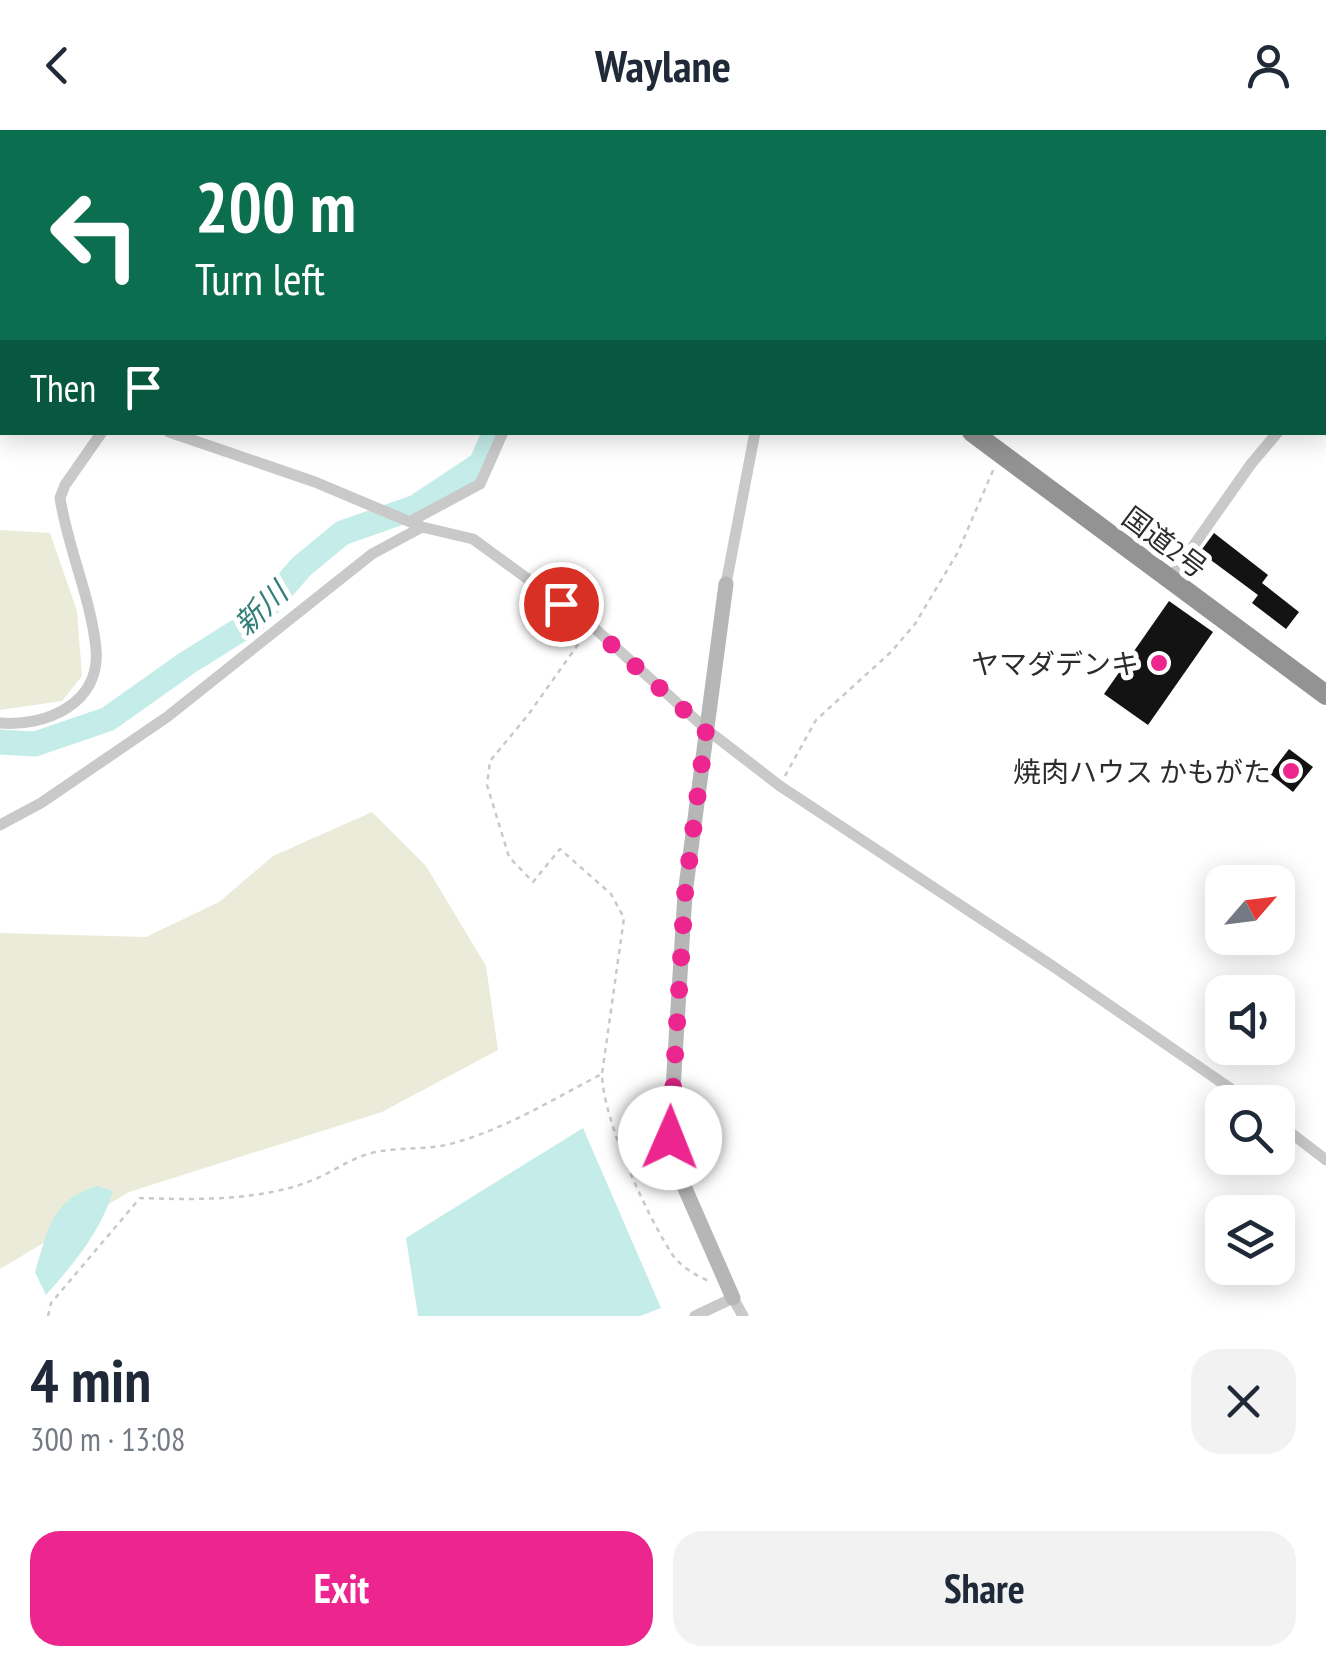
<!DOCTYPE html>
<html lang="en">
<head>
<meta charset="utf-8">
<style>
  body { margin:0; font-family:"PT Sans Narrow","Noto Sans JP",sans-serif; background:#f2f2f3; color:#1f2937; height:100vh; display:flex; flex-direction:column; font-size:38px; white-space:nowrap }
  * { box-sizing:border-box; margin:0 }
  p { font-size:32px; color:#747a83 }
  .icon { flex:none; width:55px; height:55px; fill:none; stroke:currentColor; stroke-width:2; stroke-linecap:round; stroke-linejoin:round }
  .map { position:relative; height:1186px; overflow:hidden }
  .details { display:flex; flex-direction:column; background:#fff; flex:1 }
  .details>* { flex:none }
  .guide { position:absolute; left:0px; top:0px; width:1328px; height:305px; box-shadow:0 5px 25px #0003; background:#0b6e4f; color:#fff; overflow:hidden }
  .needle { width:65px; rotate:62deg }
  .controls { position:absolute; left:1205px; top:735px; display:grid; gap:20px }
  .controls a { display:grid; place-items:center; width:90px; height:90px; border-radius:20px; background:#fff; box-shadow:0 5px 25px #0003; font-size:50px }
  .pin { position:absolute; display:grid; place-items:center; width:85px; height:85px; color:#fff; margin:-42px; border:5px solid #fff; border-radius:50%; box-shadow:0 2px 10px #0007 }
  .me { position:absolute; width:110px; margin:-55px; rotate:1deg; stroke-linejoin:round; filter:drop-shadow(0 0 8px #0008) }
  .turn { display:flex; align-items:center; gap:35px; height:210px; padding:0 30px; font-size:45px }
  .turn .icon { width:130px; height:130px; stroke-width:2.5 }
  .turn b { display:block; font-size:70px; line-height:85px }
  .then { display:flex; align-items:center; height:95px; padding:0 30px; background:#0003; gap:20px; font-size:38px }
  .round { display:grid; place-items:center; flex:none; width:105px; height:105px; border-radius:30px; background:#f2f2f3 }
  .overview { display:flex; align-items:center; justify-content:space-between; height:170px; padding:0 30px }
  h1 { font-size:60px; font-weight:700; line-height:75px }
  .action { display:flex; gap:20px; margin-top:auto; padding:20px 30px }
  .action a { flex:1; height:115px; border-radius:30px; background:#ec268e; color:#fff; font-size:40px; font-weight:700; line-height:115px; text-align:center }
  .action a+a { background:#f2f2f3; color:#1f2937 }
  header { display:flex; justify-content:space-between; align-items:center; height:130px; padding:0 30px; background:#fff; font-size:45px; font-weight:700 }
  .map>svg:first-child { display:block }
  .green { fill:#ebebd9 }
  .water { fill:#c4ece9 }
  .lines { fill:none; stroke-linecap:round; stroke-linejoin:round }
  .river { stroke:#c4ece9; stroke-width:25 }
  .building { fill:#131313 }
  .path { stroke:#c9c9c9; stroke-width:2.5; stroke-dasharray:5 5; stroke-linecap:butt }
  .street { stroke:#c9c9c9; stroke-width:11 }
  .secondary { stroke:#b6b6b6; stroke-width:15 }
  .highway { stroke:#939393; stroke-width:20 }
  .rail-casing { stroke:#818181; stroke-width:8 }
  .rail { stroke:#fff; stroke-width:4; stroke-dasharray:11; stroke-linecap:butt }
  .route { stroke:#ec268e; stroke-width:18; stroke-dasharray:0 32.4 }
  .poi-dot { fill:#ec268e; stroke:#fff; stroke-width:4 }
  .labels { text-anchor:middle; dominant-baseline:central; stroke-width:10; stroke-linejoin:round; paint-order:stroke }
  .street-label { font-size:28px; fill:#2c2c2c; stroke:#fff }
  .poi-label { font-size:28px; fill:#2c2c2c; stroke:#fff; text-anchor:end }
  .water-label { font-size:30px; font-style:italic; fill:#327e79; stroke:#fff }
</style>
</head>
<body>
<header><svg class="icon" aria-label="back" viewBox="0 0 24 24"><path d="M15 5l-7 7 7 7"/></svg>Waylane<svg class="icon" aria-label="person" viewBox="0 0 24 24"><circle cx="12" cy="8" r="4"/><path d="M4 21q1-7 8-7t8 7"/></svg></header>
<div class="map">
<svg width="1326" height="1186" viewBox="0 0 1326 1186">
  <rect width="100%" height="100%" fill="#fff"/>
  <g class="green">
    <path d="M0 400 50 403 77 481 82 546 62 571 0 580Z"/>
    <path d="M372 682 426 736 486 836 498 920 382 982 129 1062 0 1139V803L146 807 219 772 273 726Z"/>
  </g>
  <g class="water">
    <path d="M583 998 661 1178 640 1186H418L406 1108Z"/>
    <path d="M97 1056 113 1061C100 1103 75 1132 46 1165L35 1142C48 1100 51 1070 97 1056Z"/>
  </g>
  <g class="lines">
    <g class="river">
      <path d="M1145 0 1151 2"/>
      <path d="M1325 84 1326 85"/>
      <path d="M1325 254H1326"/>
      <path d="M0 612 35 614 108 589 187 533 254 491 301 437 342 403 416 377 481 334 495 302"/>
    </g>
  </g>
  <g class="building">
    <path d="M1214 403 1268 445 1262 453 1299 482 1286 499 1252 473 1258 465 1200 422Z"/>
    <path d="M1169 471 1213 502 1148 595 1104 564Z"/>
    <path d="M1289 619 1313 637 1293 662 1270 644Z"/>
  </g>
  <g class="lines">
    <g class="path">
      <path d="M264 2 265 0"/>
      <path d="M0 229 2 227"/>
      <path d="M584 506 528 585 490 631 487 655 509 727 533 752 560 719 611 764 624 788 602 944C603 990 646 1084 672 1124 679 1135 696 1146 709 1151"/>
      <path d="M785 646 816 590 891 522 915 494 958 422 994 338"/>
      <path d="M48 1186 51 1173 140 1068C194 1070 262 1071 313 1050 331 1043 348 1030 368 1024 395 1016 423 1021 450 1014 504 1000 553 969 602 944"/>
    </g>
    <g class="street">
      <path d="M1123 0 1129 2"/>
      <path d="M1181 0 1188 2"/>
      <path d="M884 2 885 0"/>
      <path d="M1325 65H1326"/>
      <path d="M1325 100H1326"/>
      <path d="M0 119 2 125"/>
      <path d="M0 252 2 253"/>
      <path d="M1325 262 1326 263"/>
      <path d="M169 302 315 352 422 397 473 409 591 495 706 599 780 656 1054 837 1250 972"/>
      <path d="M411 391 480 354 503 302"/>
      <path d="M1170 449 1251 334 1278 302"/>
      <path d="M726 454 755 302"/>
      <path d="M0 593C45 597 101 574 96 519 91 468 68 419 60 368L65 355 102 302"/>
      <path d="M0 695 41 673 167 587 372 424 422 397"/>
      <path d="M1278 993 1326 1030"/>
      <path d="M695 1186 733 1168 743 1186"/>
    </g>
    <g class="secondary">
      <path d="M117 0 118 2"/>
      <path d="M726 454 685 764 670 1008 673 1031 733 1168"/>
    </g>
    <g class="highway">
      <path d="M568 0 571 2"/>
      <path d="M972 302 1326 565"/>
    </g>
    <defs>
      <g id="rail">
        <path d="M875 0 880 2"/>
        <path d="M911 0 915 2"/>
        <path d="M1325 244H1326"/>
      </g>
    </defs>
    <use href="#rail" class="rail-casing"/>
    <use href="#rail" class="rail"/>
  </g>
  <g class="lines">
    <path class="route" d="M561 474 591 496 706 600 685 764 670 1008"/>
  </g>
  <g class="poi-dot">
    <circle cx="1159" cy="533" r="10"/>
    <circle cx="1291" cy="641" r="10"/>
  </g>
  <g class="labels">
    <g class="street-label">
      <text transform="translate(1165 412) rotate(37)">国道2号</text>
    </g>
    <g class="poi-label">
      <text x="1139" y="533">ヤマダデンキ</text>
      <text x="1271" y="641">焼肉ハウス かもがた</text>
    </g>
    <g class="water-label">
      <text transform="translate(260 478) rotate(-44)">新川</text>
    </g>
  </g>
</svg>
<div class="controls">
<a><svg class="needle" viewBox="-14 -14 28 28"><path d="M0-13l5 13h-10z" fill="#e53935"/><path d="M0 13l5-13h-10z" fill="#747a83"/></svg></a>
<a><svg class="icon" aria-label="sound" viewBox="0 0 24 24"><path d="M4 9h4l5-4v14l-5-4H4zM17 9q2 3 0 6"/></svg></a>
<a><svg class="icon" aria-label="search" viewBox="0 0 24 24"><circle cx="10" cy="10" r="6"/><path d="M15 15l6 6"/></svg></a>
<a><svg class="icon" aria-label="layers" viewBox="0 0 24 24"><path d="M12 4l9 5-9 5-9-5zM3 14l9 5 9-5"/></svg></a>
</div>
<div class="pin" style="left:561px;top:474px;background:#d93025"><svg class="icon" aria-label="arrive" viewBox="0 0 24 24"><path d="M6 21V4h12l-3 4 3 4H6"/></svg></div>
<svg class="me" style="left:670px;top:1008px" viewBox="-20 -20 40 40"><circle r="19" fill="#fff"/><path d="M0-13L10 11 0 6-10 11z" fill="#ec268e"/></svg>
<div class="guide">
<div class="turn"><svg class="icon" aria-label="left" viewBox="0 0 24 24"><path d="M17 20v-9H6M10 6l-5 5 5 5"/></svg><div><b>200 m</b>Turn left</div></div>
<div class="then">Then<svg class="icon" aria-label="arrive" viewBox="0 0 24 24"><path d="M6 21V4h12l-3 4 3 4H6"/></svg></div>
</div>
</div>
<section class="details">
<div class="overview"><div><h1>4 min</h1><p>300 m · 13:08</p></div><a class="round"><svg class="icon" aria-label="close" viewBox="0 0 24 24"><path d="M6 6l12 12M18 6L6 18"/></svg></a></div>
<div class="action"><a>Exit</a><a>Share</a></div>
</section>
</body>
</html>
